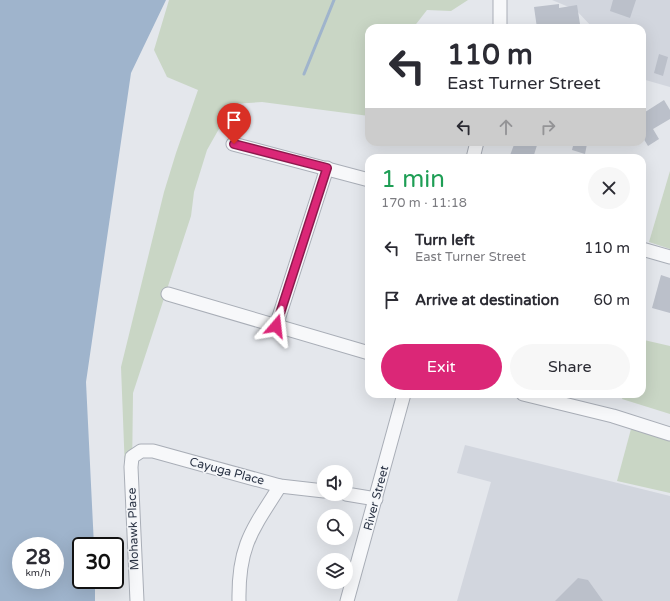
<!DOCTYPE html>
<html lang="en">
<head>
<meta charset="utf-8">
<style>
  body { margin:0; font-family:"Varela Round",sans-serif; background:#f7f7f7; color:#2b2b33; height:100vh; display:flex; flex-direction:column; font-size:15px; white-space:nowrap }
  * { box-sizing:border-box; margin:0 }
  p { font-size:13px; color:#7c7c81 }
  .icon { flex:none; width:22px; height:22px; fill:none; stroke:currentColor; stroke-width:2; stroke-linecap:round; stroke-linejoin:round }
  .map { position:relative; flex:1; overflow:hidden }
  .side { position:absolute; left:365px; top:154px; width:281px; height:244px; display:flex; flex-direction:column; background:#fff; border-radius:12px; box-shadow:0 4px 16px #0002 }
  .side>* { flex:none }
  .top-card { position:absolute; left:365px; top:24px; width:281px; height:122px; border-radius:12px; box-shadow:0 4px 16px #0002; background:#fff; color:#2b2b33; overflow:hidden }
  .tools { position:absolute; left:317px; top:465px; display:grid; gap:8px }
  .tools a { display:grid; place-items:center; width:36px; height:36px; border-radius:50%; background:#fff; box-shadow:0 4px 16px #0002; font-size:20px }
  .speed { position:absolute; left:12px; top:537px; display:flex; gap:8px; font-size:20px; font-weight:700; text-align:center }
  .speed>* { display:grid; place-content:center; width:52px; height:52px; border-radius:50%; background:#fff; box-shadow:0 4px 16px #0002; line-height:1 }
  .speed small { font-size:10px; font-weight:400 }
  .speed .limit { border:2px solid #111; border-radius:6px; background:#fff; color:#111 }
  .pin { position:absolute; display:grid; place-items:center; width:34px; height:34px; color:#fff; margin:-41px -17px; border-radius:50% 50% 50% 0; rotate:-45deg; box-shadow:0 0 4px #0007 }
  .pin .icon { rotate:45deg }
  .me { position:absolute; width:44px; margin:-22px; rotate:17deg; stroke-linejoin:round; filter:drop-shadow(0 0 3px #0008) }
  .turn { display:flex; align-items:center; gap:14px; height:84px; padding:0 16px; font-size:18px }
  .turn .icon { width:52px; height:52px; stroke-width:2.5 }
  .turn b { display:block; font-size:28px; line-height:34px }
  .lanes { display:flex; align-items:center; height:38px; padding:0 16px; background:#0003; justify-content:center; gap:20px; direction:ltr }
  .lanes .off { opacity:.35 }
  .round { display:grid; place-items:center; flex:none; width:42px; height:42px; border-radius:21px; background:#f7f7f7 }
  .headline { display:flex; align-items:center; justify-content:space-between; height:68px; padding:0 16px }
  h1 { font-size:24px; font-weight:600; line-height:30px; color:#1e9e55 }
  .primary-button { display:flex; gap:8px; margin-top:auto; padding:8px 16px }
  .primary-button a { flex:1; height:46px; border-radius:24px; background:#db2777; color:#fff; font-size:16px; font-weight:600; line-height:46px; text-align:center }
  .primary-button a+a { background:#f7f7f7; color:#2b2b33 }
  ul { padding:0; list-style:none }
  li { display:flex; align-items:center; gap:12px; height:52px; padding:0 16px }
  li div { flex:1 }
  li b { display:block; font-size:15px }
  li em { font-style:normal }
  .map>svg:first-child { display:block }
  .built { fill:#d2d6de }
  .green { fill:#c9d6c5 }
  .water { fill:#9fb4cc; fill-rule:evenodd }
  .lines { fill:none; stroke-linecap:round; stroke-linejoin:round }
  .stream { stroke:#9fb4cc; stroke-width:3 }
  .building { fill:#bbc0ca }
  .minor-casing { stroke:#a9aeb7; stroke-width:15 }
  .minor { stroke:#f7f8fa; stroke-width:13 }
  .route-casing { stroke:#8e194d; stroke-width:10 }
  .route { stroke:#db2777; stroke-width:7 }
  .labels { text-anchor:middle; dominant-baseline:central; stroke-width:3; stroke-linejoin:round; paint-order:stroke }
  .street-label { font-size:12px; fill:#2b3445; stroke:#f4f6f9 }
</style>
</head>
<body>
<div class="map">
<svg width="670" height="601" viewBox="0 0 670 601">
  <rect width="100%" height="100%" fill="#e4e7ec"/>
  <g class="built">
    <path d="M552 0H670V87L642 79V28H593L576 10Z"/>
    <path d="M465 445 670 496V601H457L491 482 457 473Z"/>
  </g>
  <g class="green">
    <path d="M169 0H468L451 11 427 10 413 28H369V116L262 102 233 104 207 150 194 192 191 216 133 393 132 474 136 601H130L121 367 164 192 176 153 198 90 167 77 154 50Z"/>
    <path d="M670 171V249L649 242Z"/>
    <path d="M644 340 670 346V414L622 399 624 394H642V345Z"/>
    <path d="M631 429 670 438V493L617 481Z"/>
  </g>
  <path class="water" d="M0 0H166L131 73 86 382 94 546H81V580H95V601H0ZM21 546H55V580H21Z"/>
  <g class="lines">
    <path class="stream" d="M304 74 334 0"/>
  </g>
  <g class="building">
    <path d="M613 0H636L630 18 610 11Z"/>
    <path d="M559 4V8L577 5 580 24 563 27V28H537L534 7Z"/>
    <path d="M659 54 668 57 663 76 654 73Z"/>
    <path d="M664 100 670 110V119L653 129 659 139 648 146 642 136V114Z"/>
    <path d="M515 142H538L533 158H509Z"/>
    <path d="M574 142 587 144 585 154 572 150Z"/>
    <path d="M661 275 670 278V313L652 308Z"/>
    <path d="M578 578 588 580 603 601H555Z"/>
  </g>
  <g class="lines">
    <defs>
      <g id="minor">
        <path d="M500 28V0"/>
        <path d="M233 144 369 180"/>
        <path d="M473 158 477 142"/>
        <path d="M642 249 670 257"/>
        <path d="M168 294 369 353"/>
        <path d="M276 326 327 168"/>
        <path d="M523 394 613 416 670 434"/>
        <path d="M346 494 376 499"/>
        <path d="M137 601 131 467 132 457 141 451H153L280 486 324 491"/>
        <path d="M239 601C238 546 252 530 280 486"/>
        <path d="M347 601 404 394"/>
      </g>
    </defs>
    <use href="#minor" class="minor-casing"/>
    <use href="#minor" class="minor"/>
  </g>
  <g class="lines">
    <defs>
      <path id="route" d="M234 144 327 168 276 326"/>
    </defs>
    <use href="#route" class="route-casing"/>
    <use href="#route" class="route"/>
  </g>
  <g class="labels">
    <g class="street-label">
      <text transform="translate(227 471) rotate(15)">Cayuga Place</text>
      <text transform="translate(376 498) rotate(-75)">River Street</text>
      <text transform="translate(133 529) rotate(-92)">Mohawk Place</text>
    </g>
  </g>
</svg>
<div class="tools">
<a><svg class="icon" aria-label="sound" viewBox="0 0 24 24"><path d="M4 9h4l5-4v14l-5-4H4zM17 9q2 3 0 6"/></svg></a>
<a><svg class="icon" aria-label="search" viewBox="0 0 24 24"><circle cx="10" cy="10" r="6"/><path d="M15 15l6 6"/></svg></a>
<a><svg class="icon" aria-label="layers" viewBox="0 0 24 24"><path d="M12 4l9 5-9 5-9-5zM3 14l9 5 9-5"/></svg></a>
</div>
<div class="speed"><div>28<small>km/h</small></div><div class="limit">30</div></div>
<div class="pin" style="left:234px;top:144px;background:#d93025"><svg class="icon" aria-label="arrive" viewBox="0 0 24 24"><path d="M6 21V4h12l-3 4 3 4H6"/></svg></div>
<svg class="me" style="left:276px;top:326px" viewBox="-20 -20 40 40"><path d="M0-17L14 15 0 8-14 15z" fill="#db2777" stroke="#fff" stroke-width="4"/></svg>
<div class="top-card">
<div class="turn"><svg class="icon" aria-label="left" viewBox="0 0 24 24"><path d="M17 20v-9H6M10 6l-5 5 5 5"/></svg><div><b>110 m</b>East Turner Street</div></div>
<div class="lanes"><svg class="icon" aria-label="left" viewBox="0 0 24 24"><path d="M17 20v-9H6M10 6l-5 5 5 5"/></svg><svg class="icon off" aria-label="ahead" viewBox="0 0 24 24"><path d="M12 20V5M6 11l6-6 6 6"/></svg><svg class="icon off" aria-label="right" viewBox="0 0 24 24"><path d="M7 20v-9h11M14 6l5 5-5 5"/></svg></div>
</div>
<section class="side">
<div class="headline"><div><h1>1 min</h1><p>170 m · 11:18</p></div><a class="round"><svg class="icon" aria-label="close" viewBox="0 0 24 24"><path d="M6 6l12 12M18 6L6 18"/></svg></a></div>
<ul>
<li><svg class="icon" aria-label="left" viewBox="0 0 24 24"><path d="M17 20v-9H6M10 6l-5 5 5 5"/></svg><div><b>Turn left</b><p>East Turner Street</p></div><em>110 m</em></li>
<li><svg class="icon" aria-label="arrive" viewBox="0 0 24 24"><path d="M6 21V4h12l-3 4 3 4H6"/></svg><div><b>Arrive at destination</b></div><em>60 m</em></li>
</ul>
<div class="primary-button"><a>Exit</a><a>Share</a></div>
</section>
</div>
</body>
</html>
